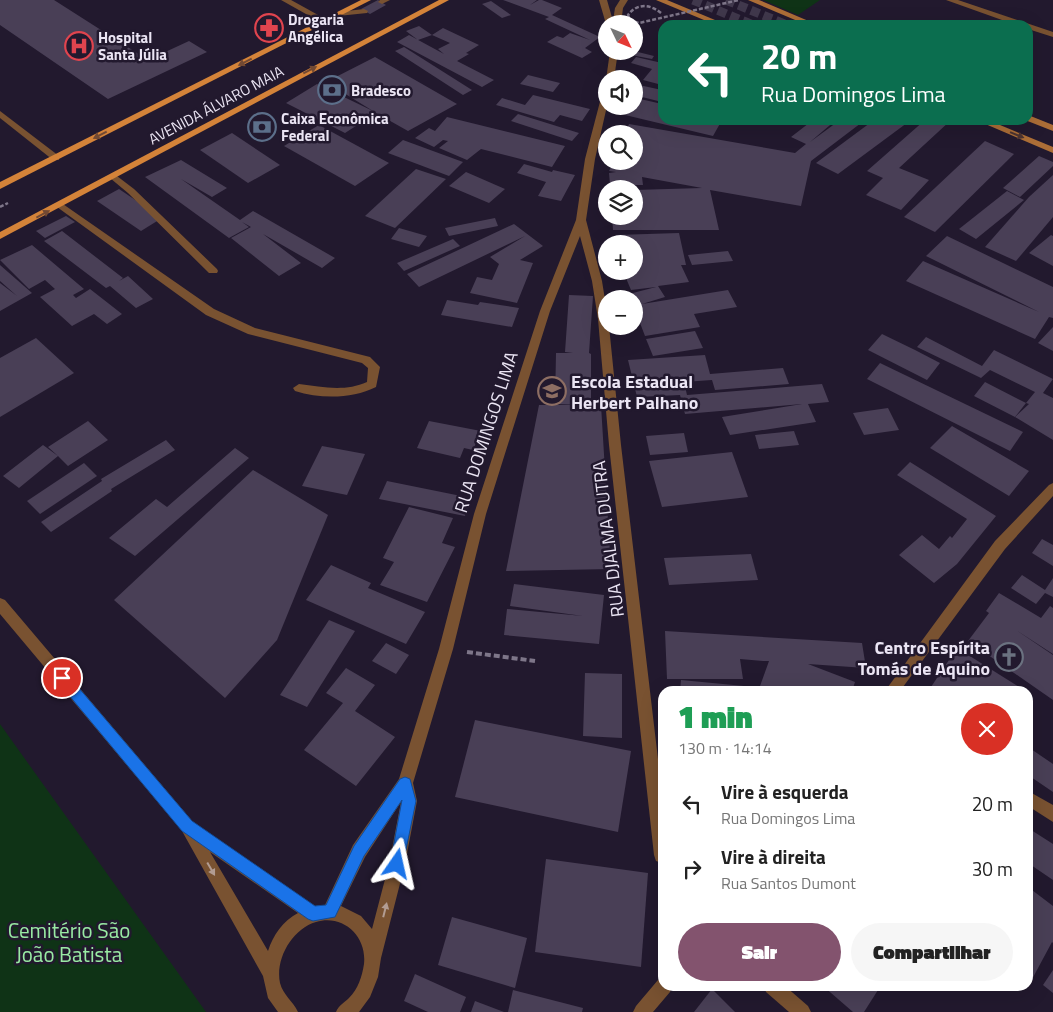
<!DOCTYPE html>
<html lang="pt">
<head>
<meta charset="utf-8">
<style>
  body { margin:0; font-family:"Titillium Web",sans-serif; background:#f6f6f6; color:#222; height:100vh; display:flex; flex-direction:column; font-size:19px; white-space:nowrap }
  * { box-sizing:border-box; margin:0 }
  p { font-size:16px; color:#767676 }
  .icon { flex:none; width:28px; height:28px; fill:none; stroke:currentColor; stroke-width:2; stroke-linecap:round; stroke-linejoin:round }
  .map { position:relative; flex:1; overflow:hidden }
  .sheet { position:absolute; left:658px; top:686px; width:375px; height:305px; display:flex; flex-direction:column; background:#fff; border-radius:15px; box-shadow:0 5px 20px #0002 }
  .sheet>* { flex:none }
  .guide { position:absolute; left:658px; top:20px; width:375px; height:105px; border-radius:15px; box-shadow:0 5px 20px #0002; background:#0b6e4f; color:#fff; overflow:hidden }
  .needle { width:32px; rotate:133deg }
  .controls { position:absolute; left:598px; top:15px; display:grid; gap:10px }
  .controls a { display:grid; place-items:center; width:45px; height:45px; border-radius:50%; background:#fff; box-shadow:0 5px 20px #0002; font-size:25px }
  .pin { position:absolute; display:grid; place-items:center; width:42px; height:42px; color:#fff; margin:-21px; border:2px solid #fff; border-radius:50%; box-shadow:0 1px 5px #0007 }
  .me { position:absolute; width:55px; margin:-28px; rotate:11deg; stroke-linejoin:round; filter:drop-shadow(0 0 4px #0008) }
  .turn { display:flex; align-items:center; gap:18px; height:105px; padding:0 20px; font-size:22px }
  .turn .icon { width:65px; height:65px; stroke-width:2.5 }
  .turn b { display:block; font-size:35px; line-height:42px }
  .round { display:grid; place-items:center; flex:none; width:52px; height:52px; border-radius:26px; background:#f6f6f6 }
  .summary { display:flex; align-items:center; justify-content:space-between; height:85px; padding:0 20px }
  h1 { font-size:30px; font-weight:800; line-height:38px; color:#1e9e55 }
  .cta { display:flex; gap:10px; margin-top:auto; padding:10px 20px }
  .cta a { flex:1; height:58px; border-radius:30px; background:#83536e; color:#fff; font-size:20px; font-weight:800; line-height:58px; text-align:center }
  .cta a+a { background:#f6f6f6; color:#222 }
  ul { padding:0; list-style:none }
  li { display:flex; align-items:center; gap:15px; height:65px; padding:0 20px }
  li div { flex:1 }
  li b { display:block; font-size:19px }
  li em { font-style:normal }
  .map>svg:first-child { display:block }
  .green { fill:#0f3316 }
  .building { fill:#493f56 }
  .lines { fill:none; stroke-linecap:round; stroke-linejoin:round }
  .secondary-tunnel { stroke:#40384c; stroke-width:9; stroke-dasharray:9 4.5; stroke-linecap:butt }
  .path-far1 { stroke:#7e7689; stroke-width:2.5; stroke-dasharray:4 2; stroke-linecap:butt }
  .path { stroke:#7e7689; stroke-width:4; stroke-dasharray:6 3; stroke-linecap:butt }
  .service { fill:#795231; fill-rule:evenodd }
  .minor { fill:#795231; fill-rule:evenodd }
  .secondary { fill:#ac6e37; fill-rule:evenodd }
  .primary { fill:#d48339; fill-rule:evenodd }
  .path-bridge { stroke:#7e7689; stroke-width:2.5; stroke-dasharray:4 2; stroke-linecap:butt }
  .oneway { fill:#724933 }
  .oneway2 { fill:#4b3331 }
  .oneway3 { fill:#b29c92 }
  .route { fill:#1a73e8; stroke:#114b97 }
  .labels { text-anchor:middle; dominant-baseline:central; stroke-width:5; stroke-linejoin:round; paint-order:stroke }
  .far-poi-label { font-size:15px; font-weight:bold; fill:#ebe5f4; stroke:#22192e; text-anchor:start }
  .far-street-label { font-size:15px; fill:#ebe5f4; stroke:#22192e }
  .poi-label { font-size:18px; font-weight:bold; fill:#ebe5f4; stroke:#22192e; text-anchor:start }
  .street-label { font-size:18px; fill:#ebe5f4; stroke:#22192e }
  .near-park-label { font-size:21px; fill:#99eaa4; stroke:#22192e }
</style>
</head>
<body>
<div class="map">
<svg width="1053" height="1012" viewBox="0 0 1053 1012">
  <rect width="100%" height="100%" fill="#22192e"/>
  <g class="green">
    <path d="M763 0H820L798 15Z"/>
    <path d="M0 724 206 1012H0Z"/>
  </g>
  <g class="building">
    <path d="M0 0H54L148 60 189 41 207 52 108 99 0 25Z"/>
    <path d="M378 0 386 5 370 14 361 9Z"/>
    <path d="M503 0H537L530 5 539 0H542L562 8 552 15 600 37 585 48 592 52 582 58 547 42 557 36 563 38 570 33 590 40 545 19 549 17Z"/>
    <path d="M491 1 511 15 502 18 482 4Z"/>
    <path d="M679 21 699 24 698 25H677Z"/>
    <path d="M419 26 432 35 443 28 479 45 466 53 469 54 457 61 494 80 482 87 397 42 409 35 444 54 438 49 450 43 432 35 418 40 406 31Z"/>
    <path d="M404 47 472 90 463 95 395 51Z"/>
    <path d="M634 51 654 56 652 59 631 55Z"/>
    <path d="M375 57 457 104 408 131 376 113 345 133 286 103 317 84 373 111 326 82Z"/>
    <path d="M636 57 662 63V85L643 80 652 69 631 63Z"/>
    <path d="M528 75 560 83 553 92 520 84Z"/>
    <path d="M639 85 662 90V102L634 95Z"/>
    <path d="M533 95 590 109 582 121 560 115 554 122 496 105 502 98 525 105Z"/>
    <path d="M636 98 662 104V120H722L713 136 625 115 631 106H634Z"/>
    <path d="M518 114 579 133 572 141 511 121Z"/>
    <path d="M447 117 565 146 552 167 481 149 467 160 439 148 448 141 443 140 434 147 415 138 429 128 435 131Z"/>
    <path d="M813 120H836L810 142 840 120H865L811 161 801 206 710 190 719 230H613L612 216H634V190L702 188 642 177 643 185H610L609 173 616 172 609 171 614 161H634V134H625L629 124 795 153 806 144 791 137Z"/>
    <path d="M874 120H911L838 174 816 163Z"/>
    <path d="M925 120 950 121 899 168 929 180 901 210 866 195 883 178 867 171Z"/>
    <path d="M319 125 389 163 355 186 284 146Z"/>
    <path d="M232 133 280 165 248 183 200 150Z"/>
    <path d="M403 140 463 162 449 176 388 153Z"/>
    <path d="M985 141 1014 154 935 232 904 217Z"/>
    <path d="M1039 156 1053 162V166L1020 197 1003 188Z"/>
    <path d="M181 160 227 188 212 197 181 179 240 220 253 211 335 258 322 268 263 234 301 263 279 276 231 238 251 227 242 222 249 227 229 238 145 177Z"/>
    <path d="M524 164 552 172 553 170 575 175 561 201 538 196 546 182 517 173Z"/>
    <path d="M416 169 446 179 395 228 365 216Z"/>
    <path d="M466 172 505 189 489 203 449 186Z"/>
    <path d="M1053 175V217L1016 261 985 247 1029 197Z"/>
    <path d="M119 189 162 218 141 231 97 201Z"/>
    <path d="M1007 191 1024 200 976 239 959 229Z"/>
    <path d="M66 216 75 222 45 238 36 231Z"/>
    <path d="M495 218 498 226 449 236 445 228Z"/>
    <path d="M514 224 543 246 520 260 533 263 517 303 470 293 477 277 492 280 499 264 490 257 525 236 419 287 407 274Z"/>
    <path d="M399 228 427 236 419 247 391 239Z"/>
    <path d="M62 231 123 278 119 281 128 276 153 299 136 308 110 286 106 288 44 241Z"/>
    <path d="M679 233 686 265H681L689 282 658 286 665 297 642 304 728 290 737 307 694 314 700 327 645 336 640 323 634 324V305L636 304 629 294 656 287 631 290 623 271H634V244H617L616 235Z"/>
    <path d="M1051 235 1053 236V266L1029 253Z"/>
    <path d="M947 236 1053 287V318L1049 317 1035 339 906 281 923 261 1039 312 926 256Z"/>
    <path d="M453 239 460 246 404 271 397 263Z"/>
    <path d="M32 245 84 289 73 295 76 298 90 289 122 314 107 324 94 314 72 326 40 297 55 289 45 280 29 289 0 260Z"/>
    <path d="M728 251 733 261 692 265 688 255Z"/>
    <path d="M0 265 32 293 0 311V283L17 296 0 281Z"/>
    <path d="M569 295 593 296 589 353 591 354V405H601L611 569 506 571 539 405H584L555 404 556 353H573L565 352Z"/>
    <path d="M447 300 478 305 480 302 519 308 512 327 441 315Z"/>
    <path d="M1053 327V351L1038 343Z"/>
    <path d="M695 331 703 348 653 356 646 339Z"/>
    <path d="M882 334 915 350 940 363 927 380 868 350Z"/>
    <path d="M926 337 982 366 994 350 1053 379 1043 393 1053 398V440L1015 417 1029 404 1026 403 1035 392 990 370 981 378 917 347Z"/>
    <path d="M36 338 74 373 0 417V358Z"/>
    <path d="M705 355 710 374 783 368 789 384 715 390 712 380 684 382 687 395 822 384 829 402 808 404 816 422 730 435 722 417 802 404 685 414 680 395 637 397 628 360Z"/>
    <path d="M880 363 1023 432 1010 451 867 379Z"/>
    <path d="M985 382 1026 403 1015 417 974 396Z"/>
    <path d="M888 408 899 430 864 435 853 413Z"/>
    <path d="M88 421 108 440 68 466 58 456 19 488 3 476 43 445 58 456 48 447Z"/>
    <path d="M429 421 481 431 473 450 464 448 460 458 417 448Z"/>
    <path d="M952 426 1029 471 1009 496 930 448Z"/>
    <path d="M794 431 799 445 759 449 755 435Z"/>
    <path d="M684 433 688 452 650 455 646 436Z"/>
    <path d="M166 440 175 450 111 489 112 491 51 532 41 522 102 481 101 479Z"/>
    <path d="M322 446 365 454 347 495 302 486Z"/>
    <path d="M235 448 249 458 135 556 109 538 156 499 167 507Z"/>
    <path d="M732 452 748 497 662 507 649 461Z"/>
    <path d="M910 462 996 516 957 564 934 583 899 555 922 535 939 549 950 536 952 538 967 519 897 475Z"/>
    <path d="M84 463 97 476 40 514 27 501Z"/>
    <path d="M253 470 328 515 277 640 225 698 114 600Z"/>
    <path d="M387 481 471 498 465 516 379 499Z"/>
    <path d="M409 507 453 518 442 543 455 547 427 602 380 585 394 562 383 558Z"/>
    <path d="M1042 539 1053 545V566L1032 553Z"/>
    <path d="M751 554 758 580 669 585 664 558Z"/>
    <path d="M331 565 371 583 368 588 425 612 406 644 306 600Z"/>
    <path d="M1022 575 1045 590 1053 578V597L1045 593 1036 604 1011 588Z"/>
    <path d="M514 584 604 595 599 644 504 635 507 609 583 616 510 606Z"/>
    <path d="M999 593 1041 618 1050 606 1053 608V654L1016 630 1053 655V700L968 641 989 613 986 611Z"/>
    <path d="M329 620 355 631 307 707 280 695Z"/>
    <path d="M665 631 862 643 866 668 808 664 855 682 852 691H773L760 686 769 661H763L740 659 743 679H667Z"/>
    <path d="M386 643 409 655 396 674 372 661Z"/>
    <path d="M957 648 1024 690 1023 691H938L931 687Z"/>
    <path d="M346 668 375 685 355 711 395 737 356 786 304 750 343 703 326 693Z"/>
    <path d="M585 673 622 674V738L583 736Z"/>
    <path d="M681 680 744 686V691H680Z"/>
    <path d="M475 720 631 751 618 832 455 797Z"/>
    <path d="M1028 747 1053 764V792L1028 775Z"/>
    <path d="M1028 828 1053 844V880L1028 863Z"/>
    <path d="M546 859 648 873 641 967 535 952Z"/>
    <path d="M1028 887 1053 906V943L1052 942 1030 983 1028 982Z"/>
    <path d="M452 917 527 938 515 988 438 965Z"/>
    <path d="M1053 970V993L1043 985Z"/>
    <path d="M415 974 466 997 460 1012H428L404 1001Z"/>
    <path d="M823 986H874L878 990 864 1012H853Z"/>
    <path d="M712 989 735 1012H694Z"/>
    <path d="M513 990 583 1008 582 1012H508Z"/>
    <path d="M475 1001 504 1012H471Z"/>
  </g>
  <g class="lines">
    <g class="secondary-tunnel">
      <path d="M693 0 753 25"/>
      <path d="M726 0 787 25"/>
    </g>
    <path class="path-far1" d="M0 207 8 203"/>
    <path class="path" d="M467 652 535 661"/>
    <g class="service">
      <path d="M380 0H390L382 4 378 2Z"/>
      <path d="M364 9 368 11 367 13 338 16 334 14 338 12Z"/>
      <path d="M0 111 59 156V160H53L0 118Z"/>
      <path d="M113 173 134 189 217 269 218 271 217 273H209L128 193 110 178 108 176Z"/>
      <path d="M60 202 214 309 255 328 370 357 380 367 376 387C352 399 321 399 295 391L293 388 299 384C322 387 345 392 367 382L368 368 362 363 248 334 206 315 57 207 55 205Z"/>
    </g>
    <g class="minor">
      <path d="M281 0H291L329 21 322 23Z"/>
      <path d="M599 0H607L613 21 615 8 620 0H628L623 8 621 24H606Z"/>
      <path d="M946 0H958L1053 32V37L1028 29V25H1016Z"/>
      <path d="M610 51H618L614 79 606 80Z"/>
      <path d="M606 91 607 106 595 159 586 220 602 281 606 306V326H609L621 445 662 793V863L656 861 654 855 609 445 598 319 592 281 580 236 550 311 486 514 453 649 413 783 417 801 405 864 381 958 378 977 370 997 359 1012H336C339 1005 344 1003 349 998 358 989 362 977 364 964 367 936 343 914 316 922 292 929 275 959 280 983 283 995 293 1001 298 1012H278L268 998 263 976 182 831 0 614V598L5 600 193 822 315 906 325 905 353 845 399 779 439 649 474 514 540 311 576 220 585 159 602 94ZM401 802 389 864 372 929 361 916 341 906 365 857ZM210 852 298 913C283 921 273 935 268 951Z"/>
      <path d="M1053 483V496L1005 549 900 691H885L995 541 1049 485Z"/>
      <path d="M1028 791 1053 805V822L1028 806Z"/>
      <path d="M662 978V986H672L670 992 653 1012H633L636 1006 658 980Z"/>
      <path d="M764 986H785L808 1006 811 1012H789L766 992Z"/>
    </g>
    <g class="secondary">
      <path d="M656 0H667L727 25H716Z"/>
      <path d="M748 0H759L818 25H807Z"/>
      <path d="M1028 115 1053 125V131L1025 120H1028Z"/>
      <path d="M976 120H988L1053 147V153Z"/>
    </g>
    <g class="primary">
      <path d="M361 0H371L0 189V182Z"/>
      <path d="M439 0H449L0 239V232Z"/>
    </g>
    <path class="path-bridge" d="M661 13C650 4 637 3 628 15L630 20 639 23 739 0"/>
  </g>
  <defs><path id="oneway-solid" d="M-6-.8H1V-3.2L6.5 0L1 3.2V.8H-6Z" transform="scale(1.25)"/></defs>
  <g class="oneway">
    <use href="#oneway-solid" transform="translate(245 62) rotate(153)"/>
    <use href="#oneway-solid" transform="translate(310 70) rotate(-27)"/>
    <use href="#oneway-solid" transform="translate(100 135) rotate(153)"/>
    <use href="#oneway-solid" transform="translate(43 214) rotate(-28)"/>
  </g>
  <use class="oneway2" href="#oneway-solid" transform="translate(1017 135) rotate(22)"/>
  <g class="oneway3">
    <use href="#oneway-solid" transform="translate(211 869) rotate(60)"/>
    <use href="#oneway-solid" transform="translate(385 910) rotate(-76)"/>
  </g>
  <path class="route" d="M62 672 67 674 192 821 315 906 326 905 354 846 400 779 405 777 410 779 416 801 402 869 397 871 392 869 390 864 402 800 364 856 335 917 313 921 308 919 182 831 58 682 56 678 58 674Z"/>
  <defs>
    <symbol id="pharmacy-ring" viewBox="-11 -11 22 22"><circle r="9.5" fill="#22192e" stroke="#e0444e" stroke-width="1.5"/><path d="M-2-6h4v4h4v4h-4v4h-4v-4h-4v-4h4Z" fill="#e0444e"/></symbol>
    <symbol id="hospital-ring" viewBox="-11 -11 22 22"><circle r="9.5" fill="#22192e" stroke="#e0444e" stroke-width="1.5"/><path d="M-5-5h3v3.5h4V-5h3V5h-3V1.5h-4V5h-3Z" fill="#e0444e"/></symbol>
    <symbol id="bank-ring" viewBox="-11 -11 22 22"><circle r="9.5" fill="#22192e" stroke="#5c6f8a" stroke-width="1.5"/><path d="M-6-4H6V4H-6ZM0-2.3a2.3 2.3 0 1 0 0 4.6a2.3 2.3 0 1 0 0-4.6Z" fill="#5c6f8a"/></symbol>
    <symbol id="school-ring" viewBox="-11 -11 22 22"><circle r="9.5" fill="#22192e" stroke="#8d6e63" stroke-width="1.5"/><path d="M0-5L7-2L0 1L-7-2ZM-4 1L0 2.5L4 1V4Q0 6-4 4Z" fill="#8d6e63"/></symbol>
    <symbol id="church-ring" viewBox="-11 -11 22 22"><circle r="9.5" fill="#22192e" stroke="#6b7280" stroke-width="1.5"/><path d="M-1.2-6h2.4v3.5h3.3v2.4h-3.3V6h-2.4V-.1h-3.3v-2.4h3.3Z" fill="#6b7280"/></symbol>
  </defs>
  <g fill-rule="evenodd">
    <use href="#pharmacy-ring" x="253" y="12" width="32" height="32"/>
    <use href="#hospital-ring" x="63" y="30" width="32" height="32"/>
    <use href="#bank-ring" x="316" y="74" width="32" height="32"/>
    <use href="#bank-ring" x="246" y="111" width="32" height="32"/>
    <use href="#school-ring" x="536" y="375" width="32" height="32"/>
    <use href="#church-ring" x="993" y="641" width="32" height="32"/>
  </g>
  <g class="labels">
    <g class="far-poi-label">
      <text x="288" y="19">Drogaria<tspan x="288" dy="17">Angélica</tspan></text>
      <text x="98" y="37">Hospital<tspan x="98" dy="17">Santa Júlia</tspan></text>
      <text x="351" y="90">Bradesco</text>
      <text x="281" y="118">Caixa Econômica<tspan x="281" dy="17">Federal</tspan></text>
    </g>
    <g class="far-street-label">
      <text transform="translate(216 105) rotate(-28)">AVENIDA ÁLVARO MAIA</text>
    </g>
    <g class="poi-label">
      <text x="571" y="381">Escola Estadual<tspan x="571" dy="21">Herbert Palhano</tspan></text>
      <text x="990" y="647" text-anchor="end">Centro Espírita<tspan x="990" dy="21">Tomás de Aquino</tspan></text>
    </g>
    <g class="street-label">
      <text transform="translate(486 432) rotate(-72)">RUA DOMINGOS LIMA</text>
      <text transform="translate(608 539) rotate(-97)">RUA DJALMA DUTRA</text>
    </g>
    <g class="near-park-label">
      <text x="69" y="930">Cemitério São<tspan x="69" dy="24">João Batista</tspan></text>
    </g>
  </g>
</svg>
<div class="controls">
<a><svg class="needle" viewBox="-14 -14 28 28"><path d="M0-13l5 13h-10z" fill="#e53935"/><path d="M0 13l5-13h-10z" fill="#767676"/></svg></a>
<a><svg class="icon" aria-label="sound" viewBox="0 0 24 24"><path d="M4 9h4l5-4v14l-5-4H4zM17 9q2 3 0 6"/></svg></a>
<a><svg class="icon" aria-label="search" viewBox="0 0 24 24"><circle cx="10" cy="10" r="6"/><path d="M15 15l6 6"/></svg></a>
<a><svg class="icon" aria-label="layers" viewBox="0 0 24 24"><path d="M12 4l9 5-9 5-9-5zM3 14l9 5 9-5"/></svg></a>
<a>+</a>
<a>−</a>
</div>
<div class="pin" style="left:62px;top:678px;background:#d93025"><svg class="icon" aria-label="arrive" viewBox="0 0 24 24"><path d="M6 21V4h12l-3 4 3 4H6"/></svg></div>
<svg class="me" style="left:397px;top:864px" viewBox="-20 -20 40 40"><path d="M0-17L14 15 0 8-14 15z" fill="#1a73e8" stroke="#fff" stroke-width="4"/></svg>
<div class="guide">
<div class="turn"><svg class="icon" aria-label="left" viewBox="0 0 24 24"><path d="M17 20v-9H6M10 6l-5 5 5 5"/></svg><div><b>20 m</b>Rua Domingos Lima</div></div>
</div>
<section class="sheet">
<div class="summary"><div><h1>1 min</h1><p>130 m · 14:14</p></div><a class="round" style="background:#d93025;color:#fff"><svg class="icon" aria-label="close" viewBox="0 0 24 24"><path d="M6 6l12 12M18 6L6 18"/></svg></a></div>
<ul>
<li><svg class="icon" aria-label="left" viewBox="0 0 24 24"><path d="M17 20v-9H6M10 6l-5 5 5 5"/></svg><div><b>Vire à esquerda</b><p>Rua Domingos Lima</p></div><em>20 m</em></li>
<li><svg class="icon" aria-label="right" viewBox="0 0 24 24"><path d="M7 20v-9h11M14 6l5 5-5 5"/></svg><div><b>Vire à direita</b><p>Rua Santos Dumont</p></div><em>30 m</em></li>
</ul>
<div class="cta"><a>Sair</a><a>Compartilhar</a></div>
</section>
</div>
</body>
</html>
